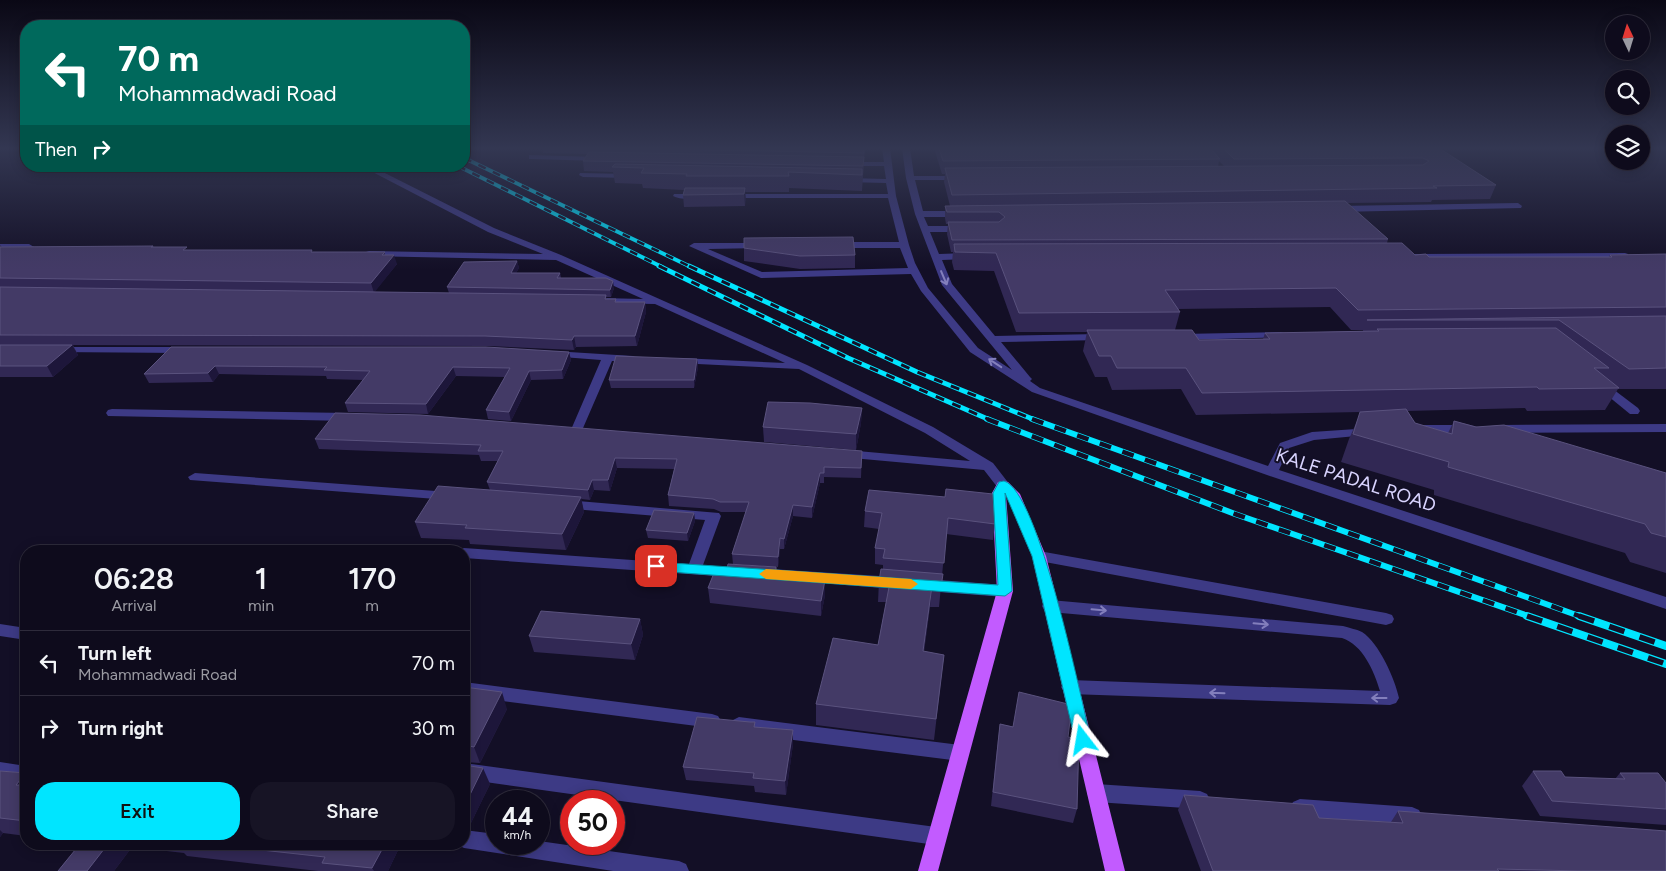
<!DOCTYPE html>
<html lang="en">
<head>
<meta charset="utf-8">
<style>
  body { margin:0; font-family:Figtree,sans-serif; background:#171425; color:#f1f3f6; height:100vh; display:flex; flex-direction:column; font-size:19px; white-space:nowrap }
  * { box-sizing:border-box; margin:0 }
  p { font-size:16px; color:#9b9ba3 }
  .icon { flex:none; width:28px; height:28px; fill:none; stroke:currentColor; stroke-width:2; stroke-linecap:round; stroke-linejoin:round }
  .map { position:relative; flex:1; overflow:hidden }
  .panel { position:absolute; left:20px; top:545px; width:450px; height:305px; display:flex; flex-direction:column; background:#0e0b1c; border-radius:20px; box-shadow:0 2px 12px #0003,0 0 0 1px #2e2b3b }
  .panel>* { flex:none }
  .hud { position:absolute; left:20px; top:20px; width:450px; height:152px; border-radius:20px; box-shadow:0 2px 12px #0003,0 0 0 1px #2e2b3b; background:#00695c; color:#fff; overflow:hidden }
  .needle { width:32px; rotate:356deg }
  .controls { position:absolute; left:1605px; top:15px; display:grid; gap:10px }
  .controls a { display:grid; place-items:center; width:45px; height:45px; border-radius:50%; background:#0e0b1c; box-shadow:0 2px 12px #0003,0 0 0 1px #2e2b3b; font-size:25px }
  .speed { position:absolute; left:485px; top:790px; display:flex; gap:10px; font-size:25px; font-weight:700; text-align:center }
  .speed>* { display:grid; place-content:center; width:65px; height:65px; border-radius:50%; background:#0e0b1c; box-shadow:0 2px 12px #0003,0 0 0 1px #2e2b3b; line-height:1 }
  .speed small { font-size:12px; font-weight:400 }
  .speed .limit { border:8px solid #d22; background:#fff; color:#111 }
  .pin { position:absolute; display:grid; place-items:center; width:42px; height:42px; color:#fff; margin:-21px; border-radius:10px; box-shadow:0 2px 8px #0006 }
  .me { position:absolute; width:55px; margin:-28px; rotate:346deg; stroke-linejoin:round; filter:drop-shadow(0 0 4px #0008) }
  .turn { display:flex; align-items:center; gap:18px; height:105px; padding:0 15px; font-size:22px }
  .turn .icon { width:65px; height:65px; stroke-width:2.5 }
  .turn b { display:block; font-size:35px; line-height:42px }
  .then { display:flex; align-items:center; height:48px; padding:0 15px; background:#0003; gap:10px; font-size:19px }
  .eta { display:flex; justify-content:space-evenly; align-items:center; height:85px; text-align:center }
  .eta b { font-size:30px; font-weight:600; line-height:35px }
  .button { display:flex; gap:10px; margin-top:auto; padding:10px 15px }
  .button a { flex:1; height:58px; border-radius:20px; background:#00e5ff; color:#111; font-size:20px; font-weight:600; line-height:58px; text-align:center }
  .button a+a { background:#171425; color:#f1f3f6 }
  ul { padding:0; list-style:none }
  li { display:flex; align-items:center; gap:15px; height:65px; padding:0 15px; border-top:1px solid #2e2b3b }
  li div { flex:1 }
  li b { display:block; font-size:19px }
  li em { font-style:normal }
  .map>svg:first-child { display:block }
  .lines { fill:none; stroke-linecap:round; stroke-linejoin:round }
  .minor { fill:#3d3a85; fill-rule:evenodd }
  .major { fill:#c25bff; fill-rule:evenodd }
  .rail-far3-casing { stroke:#00e5ff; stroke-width:4 }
  .rail-far2-casing { stroke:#00e5ff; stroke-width:5 }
  .rail-far1-casing { stroke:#00e5ff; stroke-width:6 }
  .rail-casing { stroke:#00e5ff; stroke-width:8 }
  .rail-far3 { stroke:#130f26; stroke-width:2.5; stroke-dasharray:8; stroke-linecap:butt }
  .rail-far2 { stroke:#130f26; stroke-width:3; stroke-dasharray:9; stroke-linecap:butt }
  .rail-far1 { stroke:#130f26; stroke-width:4.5; stroke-dasharray:12; stroke-linecap:butt }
  .rail { stroke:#130f26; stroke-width:5.5; stroke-dasharray:16; stroke-linecap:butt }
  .wall { fill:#312854; fill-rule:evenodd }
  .shaded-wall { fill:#1d163a }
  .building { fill:#433a66; stroke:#5a527e }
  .oneway { stroke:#837fbc }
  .route { fill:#00e5ff; stroke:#0095a6 }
  .slow { fill:#f59e0b }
  .labels { text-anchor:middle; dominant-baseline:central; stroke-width:4; stroke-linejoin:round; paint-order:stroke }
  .street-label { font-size:19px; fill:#d9d4ff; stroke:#130f26 }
</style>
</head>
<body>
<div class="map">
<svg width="1666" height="871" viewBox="0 0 1666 871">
  <rect width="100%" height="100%" fill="#130f26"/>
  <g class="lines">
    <g class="minor">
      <path d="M882 148H890L896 196 909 245 915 263 928 288 978 348 1012 370 942 285 915 214 906 178 902 148H910L914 176H960L964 178 960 180H915L923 211H962L966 214 962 217H924L928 226H965L969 229 965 232H930L939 254 968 253 973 256 968 259 942 260 952 284 995 336 1101 334 1106 337 1101 340 1001 342 1030 377 1032 379 1030 381 1040 388 1268 466 1280 443 1312 432 1371 428 1373 431 1367 435 1314 440 1289 448 1279 470 1666 597V609L1267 475 1032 392 970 352 921 291 911 274 761 278 689 246 694 243H764V247L761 248 708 249 762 272 908 268 900 248H839L834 245 839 242H899L888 198H729L725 196 729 194H888L886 183 847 182 843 180 847 178 886 179 884 166H847L843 164 847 162H884Z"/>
      <path d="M529 155 600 157 604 159 600 161 532 159H529Z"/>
      <path d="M361 166H371L494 228 561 255 807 365 933 427 993 463 1010 485 1008 488H998L984 470 841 457 840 454 846 450 970 461 925 433 799 369 677 363 675 361 681 358 785 363 655 304 597 303V299L601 298 643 299 556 260 366 256V252L369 251 543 254 488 232Z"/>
      <path d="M580 173 629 174 633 176 629 178 583 177 579 175Z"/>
      <path d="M674 194H699L703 196C696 200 680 200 673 196Z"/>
      <path d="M1518 203 1522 206 1521 208 1337 212 1333 209 1337 206Z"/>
      <path d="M0 244H29L34 247 29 250H0Z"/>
      <path d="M1625 253 1628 254V258L1413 260 1408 257 1413 254Z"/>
      <path d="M1281 332 1285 333 1286 335 1285 337 1181 340 1176 337 1181 334Z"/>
      <path d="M58 347H183L188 350 183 353 54 352 53 350Z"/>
      <path d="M553 351 633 356 639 359 633 362 612 361 580 435H572L570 432 601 360 549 356 547 354Z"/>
      <path d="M1601 382 1605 383 1638 408 1640 411 1638 414H1630L1597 387 1595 385Z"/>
      <path d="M112 409 348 413 354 417 348 421 108 416 106 413 108 410Z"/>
      <path d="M1666 424V432L1501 433 1495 429 1501 425Z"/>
      <path d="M1421 425H1466L1472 429 1466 433 1417 432 1415 429Z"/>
      <path d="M195 473 449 492 456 496 449 500 190 480 188 477Z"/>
      <path d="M566 500 719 513 721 516 703 565 736 568 738 572 736 576 731 577 464 558V551H458L464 548 689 564 705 520 561 508 559 505 561 502Z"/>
      <path d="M437 546 449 547 451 551H430L432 547Z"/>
      <path d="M1039 551 1386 613 1392 615 1394 619 1392 623 1386 625 1034 560 1032 556 1034 552Z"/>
      <path d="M771 569 895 577 900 579 903 583 900 587 895 589 771 579 766 578 764 574 766 570Z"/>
      <path d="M925 579 1005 585 1010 587 1013 591 1010 595 1005 597 925 591 920 589 917 585 920 581Z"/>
      <path d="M1050 600 1343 626C1349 628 1356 629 1362 632 1379 643 1395 679 1399 698L1396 703 1390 705 1070 694 1064 692 1061 687 1064 682 1070 680 1380 691C1374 671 1363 645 1342 638L1050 612 1044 610 1042 606 1044 602Z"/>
      <path d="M0 624 26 628V640L0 636Z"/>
      <path d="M464 682 712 714 718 716 721 721 718 726 712 728 464 696Z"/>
      <path d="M739 717 960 745 966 747 969 753 966 759 960 761 739 733 733 730 730 725 733 720Z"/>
      <path d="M0 762 26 766V782L0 778Z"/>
      <path d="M464 763 936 827 943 829 946 836 943 843 936 845 464 779Z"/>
      <path d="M1096 784 1200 791 1207 794 1210 800 1207 806 1200 809 1096 802 1089 799 1087 793 1089 787Z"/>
      <path d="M1300 799 1412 807 1419 810 1422 816 1419 822 1412 825 1300 817 1293 814 1290 808 1293 802Z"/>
      <path d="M464 830 496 834V844H539V841L679 861 686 864 689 871H613L464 848 456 844H464Z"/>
    </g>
    <path class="major" d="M1003 481 1008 482 1020 494 1046 556 1125 871H1105L1032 556 1006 495 1013 591 938 871H918L997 591 992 493 998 482Z"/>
    <defs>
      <g id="rail-far3">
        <path d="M464 158 691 267"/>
        <path d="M458 166 662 267"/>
      </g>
      <g id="rail-far2">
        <path d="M659 266 848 358 990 420"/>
        <path d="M689 266 917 372 1035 420"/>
      </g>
      <g id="rail-far1">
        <path d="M987 419 1235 514 1531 617"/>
        <path d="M1032 419 1582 617"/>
      </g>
      <g id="rail">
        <path d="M1527 616 1666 664"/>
        <path d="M1579 616 1666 646"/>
      </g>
    </defs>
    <use href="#rail-far3" class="rail-far3-casing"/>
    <use href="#rail-far2" class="rail-far2-casing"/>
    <use href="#rail-far1" class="rail-far1-casing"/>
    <use href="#rail" class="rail-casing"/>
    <use href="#rail-far3" class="rail-far3"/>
    <use href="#rail-far2" class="rail-far2"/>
    <use href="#rail-far1" class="rail-far1"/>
    <use href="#rail" class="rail"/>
  </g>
  <g class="wall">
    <path d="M542 148H865L862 191 789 188V192H745V206L684 207 683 195 684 190 643 188 642 184 615 183 613 172 584 171 583 161 587 154 543 153Z"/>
    <path d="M934 148H1439L1496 185 1490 199 1432 200 1431 202 1347 203 1388 239 1387 243 1415 255 1429 257H1609L1610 255 1666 254V389H1618L1605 410 1527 411 1525 408 1407 411 1415 423 1448 433 1454 421 1666 473V573L1630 562 1625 553 1434 495V490L1341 462 1349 439 1361 412 1196 415 1181 389 1112 390 1107 377H1095L1083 351 1087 332H1016L994 271 954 270 952 262 953 252H951L947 234 948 224H946L945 218V206H950L944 182 945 174H942ZM1219 161 1225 167H1218ZM1330 307 1351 330H1363V331L1265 333 1263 339 1199 340 1175 330 1180 312 1178 309Z"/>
    <path d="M0 245 2 247 153 246 154 247 188 250 313 252H385V255L397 264 374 292 449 293 447 287 517 261 519 268 516 273H560L561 278 614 288 611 297H606L607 299 617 302H645L646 312 637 346 576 347 574 350 488 346 73 345 78 355 53 377H0Z"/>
    <path d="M744 248 855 255V268L800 269 744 261Z"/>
    <path d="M171 347 569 352 571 360 563 379 531 380 511 421 488 419 486 410 505 377 456 376 428 414 348 412 345 403 363 380 327 379 326 376 219 374 213 382 149 383 144 374Z"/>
    <path d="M697 359 698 367 694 388H611L609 380Z"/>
    <path d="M862 408 861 423 856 450 764 442 763 427Z"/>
    <path d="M315 439 862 451 861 478 824 477V483H820L812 518 793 516 784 549H780L778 567 733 564 732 554 746 512H721L714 509 669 506 668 495 674 469 617 468 610 491 594 490 590 500 581 499 584 512 566 550 470 544 469 540 421 538 415 522 490 490 487 482 498 461H481L479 455 319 449Z"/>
    <path d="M945 497 995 524 993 540 946 534 939 607H930L924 652 944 655 934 740 816 725V704L878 645 886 602H878L879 581 883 569V565L875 564V548L879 529 864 527 865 511Z"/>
    <path d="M694 513 695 521 688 541 648 538 646 530Z"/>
    <path d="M776 567 777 574 825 580V595L821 616 710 603 708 588 727 569Z"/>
    <path d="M640 619 643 635 635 660 534 652 529 636Z"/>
    <path d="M464 687 507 709 480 763 464 762Z"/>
    <path d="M1000 724 1068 737 1077 809 1073 823 991 806 998 739Z"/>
    <path d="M755 727 793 744 786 795 755 792 754 786 686 780 683 767Z"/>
    <path d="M464 765 490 784 468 829H464Z"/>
    <path d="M0 771 26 773V836L3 833 0 837Z"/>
    <path d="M1533 771 1565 777 1615 779 1620 773 1666 783V825L1540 816 1522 786Z"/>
    <path d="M1184 795 1319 818 1391 822 1398 811 1666 871H1201L1178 810Z"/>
    <path d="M80 844H401L388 871H318L187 856 184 853 132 847 114 871H58Z"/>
  </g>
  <g class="shaded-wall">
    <path d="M745 188 746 200 745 206 744 194Z"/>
    <path d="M394 255 397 264 374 293 371 283Z"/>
    <path d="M517 261 519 268 512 280 511 273Z"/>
    <path d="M613 281 614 288 611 297 610 290Z"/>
    <path d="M645 302 646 312 637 346 635 336Z"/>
    <path d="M574 336 576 347 574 350 572 340Z"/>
    <path d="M72 345 78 355 53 377 47 366Z"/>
    <path d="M569 352 571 360 563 379 562 370Z"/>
    <path d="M697 359 698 367 694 388V380Z"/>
    <path d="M215 366 219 374 213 382 208 373Z"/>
    <path d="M453 367 456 376 428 414 426 404Z"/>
    <path d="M529 371 531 380 511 421 509 412Z"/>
    <path d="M862 408 861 423 856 450V434Z"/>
    <path d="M615 458 617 468 610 491 608 480Z"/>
    <path d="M820 473V483L812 518V507Z"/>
    <path d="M592 480 594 490 590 500 588 490Z"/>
    <path d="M581 497 584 512 566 550 562 534Z"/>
    <path d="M793 505V516L784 549V539Z"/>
    <path d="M694 513 695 521 688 541 687 533Z"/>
    <path d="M780 538V549L778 567V557Z"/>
    <path d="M825 580V595L821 616V601Z"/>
    <path d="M932 586 930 607 921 672 923 651Z"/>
    <path d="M640 619 643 635 635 660 631 644Z"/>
    <path d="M502 692 507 709 480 763 474 747Z"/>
    <path d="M793 730V744L786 795 785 781Z"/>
    <path d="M483 768 490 784 468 829 464 818V807Z"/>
    <path d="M26 773V796L16 785Z"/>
    <path d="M0 830 3 833 0 837Z"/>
    <path d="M108 844H130L132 847 114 871H87Z"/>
    <path d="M385 844H401L388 871H374L372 868Z"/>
  </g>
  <g class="building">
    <path d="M620 148H864V153Z"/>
    <path d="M939 148H1210L1220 159 943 161Z"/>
    <path d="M1223 148H1439L1496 185 1433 186 1437 188 952 195 945 168 1423 165 1429 161 1423 158 1234 159Z"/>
    <path d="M589 152 864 157 863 166 583 161Z"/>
    <path d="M615 164 862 169V175L788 172 789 176H686L687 174 641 173 644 168 612 167Z"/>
    <path d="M685 188H745L744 194 683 195Z"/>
    <path d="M1345 201 1388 239 952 240 948 222H999L1005 217 999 212H947L945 206Z"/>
    <path d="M853 237 855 255 800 256 744 248V238Z"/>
    <path d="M1402 243 1415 255 1426 254 1429 257H1612L1610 255 1666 254V307L1358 310 1336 288 1165 290 1180 312 1019 313 996 253 955 252 954 244Z"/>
    <path d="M153 246 151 247H187L183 250H312L311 252H385L382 255H394L371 283 0 278V247Z"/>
    <path d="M517 261 511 273H560L557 278H606L613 281 610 290 447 287 464 262Z"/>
    <path d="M0 287 606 295 605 299H616L615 302H645L635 336H574L572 340 485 336 0 335Z"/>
    <path d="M1666 316V368L1629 369 1559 320H1367Z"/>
    <path d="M1556 328 1609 368H1594L1619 388 1539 389 1537 387 1202 393 1186 368H1117L1111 356H1099L1087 330H1192L1199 340 1270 339 1265 333 1379 331 1377 329Z"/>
    <path d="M0 345H72L47 366H0Z"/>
    <path d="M171 347H486L569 352 562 370 529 371 509 412 486 410 510 368 453 367 426 404 345 403 370 371 324 370 327 367 215 366 208 373 144 374Z"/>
    <path d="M616 356 697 359 694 380H609Z"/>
    <path d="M768 402 810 403 862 408 856 434 763 427Z"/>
    <path d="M1406 409 1415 423 1452 434 1454 421 1476 427 1504 425 1666 473V537L1651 533 1645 524 1448 467 1449 462 1353 434 1360 412Z"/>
    <path d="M335 413 420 415 862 451 861 468 824 467V473H820L812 507 793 505 784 539 780 538 778 557 732 554 749 502H720L713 499 668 495 677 459 615 458 608 480H592L588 490 487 482 503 451H478L481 445 315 439Z"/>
    <path d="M438 486 581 497 562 534 465 528 467 525 415 522Z"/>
    <path d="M946 489 993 494 995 524 948 518 944 563 883 558 885 549 875 548 882 513 865 511 869 490 945 497Z"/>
    <path d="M654 510 694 513 687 533 646 530Z"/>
    <path d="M728 564 776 567V574L825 580 821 601 708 588 716 568 727 569Z"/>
    <path d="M881 569 943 574 941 587 932 586 923 651 944 655 936 719 816 704 833 638 878 645 890 582 879 581Z"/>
    <path d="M541 611 640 619 631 644 529 636Z"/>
    <path d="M464 687 502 692 474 747 464 745Z"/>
    <path d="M1019 692 1072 705 1068 737 1079 739 1077 809 993 792 1000 724 1013 727Z"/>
    <path d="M697 717 750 722H755L754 727 793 730 785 781 753 778 754 773 683 767Z"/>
    <path d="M464 765 483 768 464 807Z"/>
    <path d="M0 771 26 773 16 785H26V821L0 818Z"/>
    <path d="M1533 771H1561L1565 777 1625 779 1620 773H1658L1666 783V809L1552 801Z"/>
    <path d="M1184 795 1313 805 1319 818 1403 823 1398 811 1666 831V871H1582L1497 869 1499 871H1213Z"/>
    <path d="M80 844H108L87 871H58Z"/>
    <path d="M207 844H385L372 868 322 863 325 857Z"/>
  </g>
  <defs><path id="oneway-shaft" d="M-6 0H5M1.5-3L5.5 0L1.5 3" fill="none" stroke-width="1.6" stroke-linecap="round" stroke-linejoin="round" transform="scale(1.25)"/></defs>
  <g class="oneway">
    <use href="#oneway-shaft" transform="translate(944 278) rotate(67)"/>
    <use href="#oneway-shaft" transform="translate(995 363) rotate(-147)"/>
    <use href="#oneway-shaft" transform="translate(1099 610) rotate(5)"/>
    <use href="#oneway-shaft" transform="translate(1261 624) rotate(5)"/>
    <use href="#oneway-shaft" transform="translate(1217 693) rotate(-178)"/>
    <use href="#oneway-shaft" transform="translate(1379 698) rotate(180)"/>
  </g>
  <linearGradient id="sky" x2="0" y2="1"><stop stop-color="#0a0815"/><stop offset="0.55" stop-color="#333752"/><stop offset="1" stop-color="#333752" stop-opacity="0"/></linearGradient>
  <rect width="1666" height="270" fill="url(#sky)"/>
  <path class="route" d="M1004 481C1039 491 1081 699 1091 740L1089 745 1083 747 1077 745 1075 740 1032 556 1005 493 1012 591 1005 596 656 571 649 566 656 562 998 585 993 493 999 482Z"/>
  <path class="slow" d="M766 569 911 579 918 584 911 589 766 579 759 574Z"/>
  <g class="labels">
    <g class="street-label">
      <text transform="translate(1356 480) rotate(18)">KALE PADAL ROAD</text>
    </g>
  </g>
</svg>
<div class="controls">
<a><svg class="needle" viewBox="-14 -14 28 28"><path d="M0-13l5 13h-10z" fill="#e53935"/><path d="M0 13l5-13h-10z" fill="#9b9ba3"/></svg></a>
<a><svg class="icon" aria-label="search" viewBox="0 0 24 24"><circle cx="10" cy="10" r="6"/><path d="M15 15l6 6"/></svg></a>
<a><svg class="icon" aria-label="layers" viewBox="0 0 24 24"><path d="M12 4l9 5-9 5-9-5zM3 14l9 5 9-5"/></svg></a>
</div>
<div class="speed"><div>44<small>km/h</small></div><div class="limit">50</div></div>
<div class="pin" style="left:656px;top:566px;background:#d93025"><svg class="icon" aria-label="arrive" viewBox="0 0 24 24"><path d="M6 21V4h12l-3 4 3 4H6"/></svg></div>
<svg class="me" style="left:1083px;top:740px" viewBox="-20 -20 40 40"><path d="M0-17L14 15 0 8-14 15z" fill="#00e5ff" stroke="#fff" stroke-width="4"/></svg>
<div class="hud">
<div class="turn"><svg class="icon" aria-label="left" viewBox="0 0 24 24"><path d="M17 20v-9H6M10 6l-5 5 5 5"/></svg><div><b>70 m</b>Mohammadwadi Road</div></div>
<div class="then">Then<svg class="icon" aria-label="right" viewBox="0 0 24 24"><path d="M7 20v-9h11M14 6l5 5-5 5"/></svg></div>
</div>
<section class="panel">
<div class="eta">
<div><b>06:28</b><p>Arrival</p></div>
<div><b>1</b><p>min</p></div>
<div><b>170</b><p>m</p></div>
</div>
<ul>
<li><svg class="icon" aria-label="left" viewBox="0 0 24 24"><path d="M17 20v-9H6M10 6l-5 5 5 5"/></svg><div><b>Turn left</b><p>Mohammadwadi Road</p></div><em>70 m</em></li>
<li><svg class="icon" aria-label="right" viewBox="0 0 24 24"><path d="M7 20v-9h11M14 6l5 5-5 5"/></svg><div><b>Turn right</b></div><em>30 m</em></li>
</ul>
<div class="button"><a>Exit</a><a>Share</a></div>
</section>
</div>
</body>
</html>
